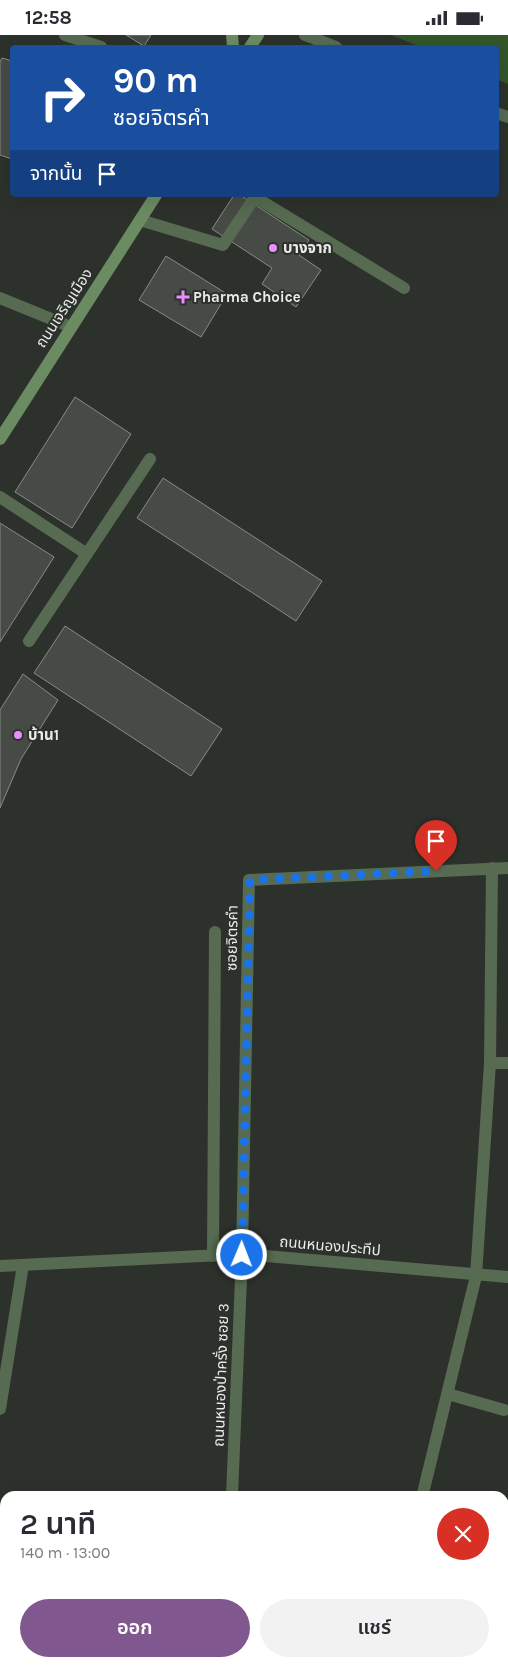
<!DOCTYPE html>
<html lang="th">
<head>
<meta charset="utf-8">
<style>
  body { margin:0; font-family:Karla,"Noto Sans Thai",sans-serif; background:#f2f2f3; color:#2b2b33; height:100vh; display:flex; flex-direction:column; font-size:19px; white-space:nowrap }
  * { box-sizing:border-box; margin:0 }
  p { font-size:16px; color:#7c7c81 }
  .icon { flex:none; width:28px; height:28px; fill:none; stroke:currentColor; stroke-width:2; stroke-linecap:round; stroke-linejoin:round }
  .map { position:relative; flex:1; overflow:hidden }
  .panel { position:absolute; left:0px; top:1456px; width:509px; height:176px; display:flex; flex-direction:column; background:#fff; border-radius:15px 15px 0 0; box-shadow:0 5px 20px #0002 }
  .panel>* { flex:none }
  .top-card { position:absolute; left:10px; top:10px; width:489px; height:152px; border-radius:5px; box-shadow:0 5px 20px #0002; background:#1a4fa0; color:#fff; overflow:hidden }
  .pin { position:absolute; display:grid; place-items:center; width:42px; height:42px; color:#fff; margin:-51px -21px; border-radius:50% 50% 50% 0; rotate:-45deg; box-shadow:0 0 5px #0007 }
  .pin .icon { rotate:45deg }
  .me { position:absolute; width:55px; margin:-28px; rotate:1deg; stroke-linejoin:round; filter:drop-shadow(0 0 4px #0008) }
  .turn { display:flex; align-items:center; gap:18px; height:105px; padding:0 20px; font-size:22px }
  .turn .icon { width:65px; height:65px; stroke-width:2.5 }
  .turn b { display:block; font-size:35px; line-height:42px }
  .then { display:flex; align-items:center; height:48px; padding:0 20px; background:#0003; gap:10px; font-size:19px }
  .round { display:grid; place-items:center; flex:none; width:52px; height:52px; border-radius:26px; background:#f2f2f3 }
  .overview { display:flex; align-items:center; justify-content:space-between; height:85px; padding:0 20px }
  h1 { font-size:30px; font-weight:600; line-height:38px }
  .cta { display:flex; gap:10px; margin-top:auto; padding:10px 20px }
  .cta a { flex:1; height:58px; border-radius:30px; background:#80588f; color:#fff; font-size:20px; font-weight:600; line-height:58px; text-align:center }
  .cta a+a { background:#f2f2f3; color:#2b2b33 }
  .status { display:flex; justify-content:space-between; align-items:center; height:35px; padding:0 25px; background:#fff; direction:ltr }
  .status svg { height:14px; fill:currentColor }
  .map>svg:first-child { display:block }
  .green { fill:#33562a }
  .building { fill:#474b46; stroke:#878c86 }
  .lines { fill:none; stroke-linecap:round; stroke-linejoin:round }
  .service { stroke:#566b51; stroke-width:12 }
  .minor { stroke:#566b51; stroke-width:12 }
  .tertiary { stroke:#566b51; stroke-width:12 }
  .secondary { stroke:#6b8c63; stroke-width:12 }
  .route { stroke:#1a73e8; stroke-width:9; stroke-dasharray:0 16.2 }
  .poi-dot { fill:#e88eff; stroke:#2d312c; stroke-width:2 }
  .labels { text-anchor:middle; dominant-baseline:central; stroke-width:4; stroke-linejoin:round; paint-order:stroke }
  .poi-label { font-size:15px; font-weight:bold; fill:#eaece9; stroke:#2d312c; text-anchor:start }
  .street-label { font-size:15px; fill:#eaece9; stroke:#2d312c }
</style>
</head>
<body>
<div class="status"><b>12:58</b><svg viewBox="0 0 49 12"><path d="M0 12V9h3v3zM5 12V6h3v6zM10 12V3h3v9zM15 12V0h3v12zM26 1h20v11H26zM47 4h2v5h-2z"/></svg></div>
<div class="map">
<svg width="508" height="1632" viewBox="0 0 508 1632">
  <rect width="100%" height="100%" fill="#2d312c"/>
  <path class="green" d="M391 0H508V49L496 44V12H421Z"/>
  <g class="building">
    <path d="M126 0H151L144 11Z"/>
    <path d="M2 23 12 26V124L0 120V27Z"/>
    <path d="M234 160H240L309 205 299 220 321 235 296 272 262 249 272 233 212 194Z"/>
    <path d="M166 221 227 259 201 302 139 265Z"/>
    <path d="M75 362 131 399 72 493 15 457Z"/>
    <path d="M163 443 322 546 296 586 137 483Z"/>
    <path d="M0 488 54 522 0 607Z"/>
    <path d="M65 591 222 694 191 741 34 638Z"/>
    <path d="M23 639 58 665 21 724 0 773V675Z"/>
  </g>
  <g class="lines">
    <g class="service">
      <path d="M255 162 404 253"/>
      <path d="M140 185 223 210 255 162 253 160"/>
      <path d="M0 263 71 292"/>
      <path d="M0 462 87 519"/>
      <path d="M29 606 150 424"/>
    </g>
    <g class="minor">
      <path d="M65 0 101 12"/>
      <path d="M490 1028H508"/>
      <path d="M213 1221 215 897"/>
      <path d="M0 1231 242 1219 508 1242"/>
      <path d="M448 1359 504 1375"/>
      <path d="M0 1374 23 1230"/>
      <path d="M423 1458 476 1241 490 1028 492 833"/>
      <path d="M232 1461 242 1219 249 845 508 833"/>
      <path d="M71 1632 74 1628"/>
      <path d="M209 1632 211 1628"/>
    </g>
    <g class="tertiary">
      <path d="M305 0 336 12"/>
      <path d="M496 78 508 82"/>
    </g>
    <g class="secondary">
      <path d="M232 0 233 12"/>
      <path d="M250 12 258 0"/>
      <path d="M0 404 156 160"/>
    </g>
  </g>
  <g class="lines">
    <path class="route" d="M242 1220 250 845 436 836"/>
  </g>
  <g class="poi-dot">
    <circle cx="273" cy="213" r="5"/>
    <path d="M180.5 254.5h5v5h5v5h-5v5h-5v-5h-5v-5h5z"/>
    <circle cx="18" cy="700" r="5"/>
  </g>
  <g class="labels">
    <g class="poi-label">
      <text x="283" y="213">บางจาก</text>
      <text x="193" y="262">Pharma Choice</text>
      <text x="28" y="700">บ้าน1</text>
    </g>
    <g class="street-label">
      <text transform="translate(64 273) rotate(-57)">ถนนเจริญเมือง</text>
      <text transform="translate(232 903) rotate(-89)">ซอยจิตรคำ</text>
      <text transform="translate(330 1211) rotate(5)">ถนนหนองประทีป</text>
      <text transform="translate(221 1340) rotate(-88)">ถนนหนองป่าครั่ง ซอย 3</text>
    </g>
  </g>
</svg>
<div class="pin" style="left:436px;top:836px;background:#d93025"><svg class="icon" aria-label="arrive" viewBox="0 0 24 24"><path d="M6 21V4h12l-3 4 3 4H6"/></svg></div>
<svg class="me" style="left:242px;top:1220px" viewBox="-20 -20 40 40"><circle r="17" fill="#1a73e8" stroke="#fff" stroke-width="3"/><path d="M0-11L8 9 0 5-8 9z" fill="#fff"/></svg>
<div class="top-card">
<div class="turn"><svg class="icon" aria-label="right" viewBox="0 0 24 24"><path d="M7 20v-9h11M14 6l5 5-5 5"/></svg><div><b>90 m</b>ซอยจิตรคำ</div></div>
<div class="then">จากนั้น<svg class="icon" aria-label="arrive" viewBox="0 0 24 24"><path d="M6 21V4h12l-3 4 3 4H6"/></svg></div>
</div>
<section class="panel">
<div class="overview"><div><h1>2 นาที</h1><p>140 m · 13:00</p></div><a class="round" style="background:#d93025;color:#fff"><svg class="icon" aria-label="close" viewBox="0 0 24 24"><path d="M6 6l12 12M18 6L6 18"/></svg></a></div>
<div class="cta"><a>ออก</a><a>แชร์</a></div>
</section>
</div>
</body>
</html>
